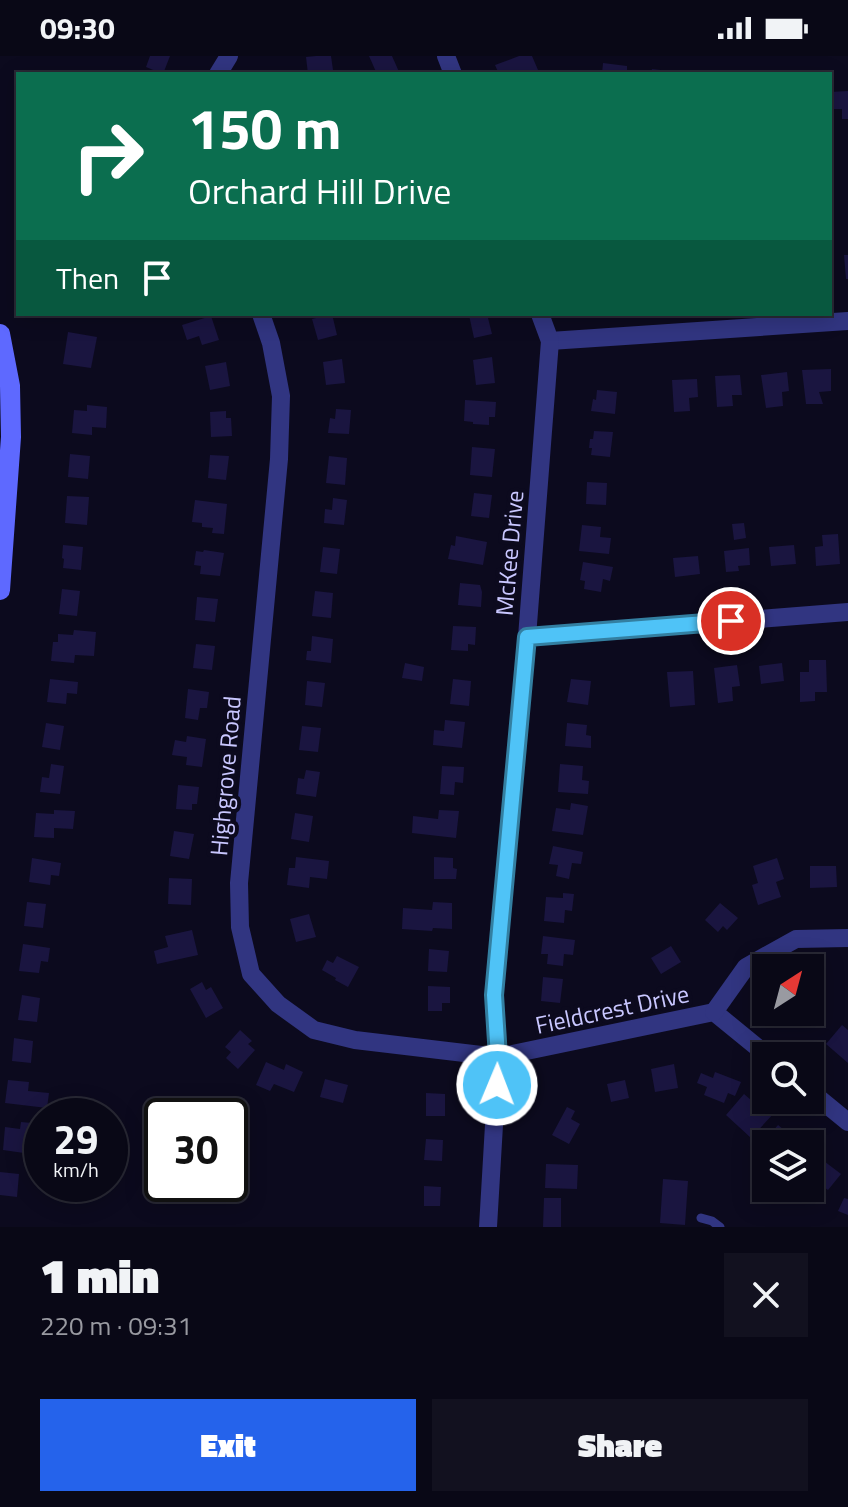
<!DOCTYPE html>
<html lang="en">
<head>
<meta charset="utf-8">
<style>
  body { margin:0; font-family:"Titillium Web",sans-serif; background:#12111f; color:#f1f3f6; height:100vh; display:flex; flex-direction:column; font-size:30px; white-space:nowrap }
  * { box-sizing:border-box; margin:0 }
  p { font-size:26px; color:#999aa1 }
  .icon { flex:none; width:44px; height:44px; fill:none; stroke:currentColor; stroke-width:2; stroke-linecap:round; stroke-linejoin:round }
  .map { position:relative; height:1171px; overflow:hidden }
  .side { display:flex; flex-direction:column; background:#090816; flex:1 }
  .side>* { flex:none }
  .guide { position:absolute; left:16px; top:16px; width:816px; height:244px; border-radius:0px; box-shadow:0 4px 20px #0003,0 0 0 2px #292935; background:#0b6e4f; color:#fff; overflow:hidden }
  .needle { width:52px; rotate:36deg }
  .controls { position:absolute; left:752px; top:898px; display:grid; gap:16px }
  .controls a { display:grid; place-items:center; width:72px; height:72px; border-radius:0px; background:#090816; box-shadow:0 4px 20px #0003,0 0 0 2px #292935; font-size:40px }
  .speed { position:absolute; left:24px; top:1042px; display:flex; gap:16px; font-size:40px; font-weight:700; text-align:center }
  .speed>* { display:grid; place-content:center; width:104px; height:104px; border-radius:50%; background:#090816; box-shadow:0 4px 20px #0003,0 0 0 2px #292935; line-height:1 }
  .speed small { font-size:20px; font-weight:400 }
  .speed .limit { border:4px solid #111; border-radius:12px; background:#fff; color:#111 }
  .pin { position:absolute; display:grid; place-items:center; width:68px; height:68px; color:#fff; margin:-34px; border:4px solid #fff; border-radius:50%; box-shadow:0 2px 8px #0007 }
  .me { position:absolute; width:88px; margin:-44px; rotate:1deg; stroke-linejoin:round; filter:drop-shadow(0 0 6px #0008) }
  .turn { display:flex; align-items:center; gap:28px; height:168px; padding:0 40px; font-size:36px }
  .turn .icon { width:104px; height:104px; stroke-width:2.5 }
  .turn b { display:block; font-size:56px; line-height:68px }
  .then { display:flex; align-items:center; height:76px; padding:0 40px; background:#0003; gap:16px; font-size:30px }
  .round { display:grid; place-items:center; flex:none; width:84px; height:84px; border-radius:0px; background:#12111f }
  .head { display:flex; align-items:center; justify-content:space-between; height:136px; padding:0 40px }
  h1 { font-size:48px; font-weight:800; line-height:60px }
  .button { display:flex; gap:16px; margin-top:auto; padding:16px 40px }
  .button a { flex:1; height:92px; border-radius:0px; background:#2563eb; color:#fff; font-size:32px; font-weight:800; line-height:92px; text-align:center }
  .button a+a { background:#12111f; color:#f1f3f6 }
  .status { display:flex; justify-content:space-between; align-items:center; height:56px; padding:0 40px; background:#090816; direction:ltr }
  .status svg { height:22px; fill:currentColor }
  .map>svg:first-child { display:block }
  .building { fill:#1a1540 }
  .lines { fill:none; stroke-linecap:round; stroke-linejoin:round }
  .lane { stroke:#313581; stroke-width:9 }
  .street { stroke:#313581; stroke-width:18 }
  .secondary { stroke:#5e69ff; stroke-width:20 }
  .route-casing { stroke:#337fa1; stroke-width:20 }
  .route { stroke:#4fc3f7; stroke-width:14 }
  .labels { text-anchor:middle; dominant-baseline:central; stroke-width:8; stroke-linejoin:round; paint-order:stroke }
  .street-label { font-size:24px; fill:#c9c7ff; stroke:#0c0a1e }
</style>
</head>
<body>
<div class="status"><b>09:30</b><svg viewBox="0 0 49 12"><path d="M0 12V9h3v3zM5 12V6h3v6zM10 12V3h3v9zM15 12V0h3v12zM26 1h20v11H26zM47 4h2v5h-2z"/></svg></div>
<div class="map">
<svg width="848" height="1171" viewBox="0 0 848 1171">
  <rect width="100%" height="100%" fill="#0c0a1e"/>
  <g class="building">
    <path d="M150 0H170L163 18 146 11Z"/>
    <path d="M316 0H331L333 14 308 18 306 1Z"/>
    <path d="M369 0H392L400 18H377Z"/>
    <path d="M519 0H532L538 14 525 18H499L495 9Z"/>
    <path d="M603 7 627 10V18H602Z"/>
    <path d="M652 13 677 16V18H651Z"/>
    <path d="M848 35V63H842V53H831L830 36Z"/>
    <path d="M844 199H848V223H846Z"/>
    <path d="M332 258 337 279 318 284 312 263Z"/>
    <path d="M474 258H487L492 278 474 282 469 259Z"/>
    <path d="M211 260 219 284 202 289 199 280 187 284 182 269Z"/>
    <path d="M68 276 97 281 91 312 63 308Z"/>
    <path d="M492 301 495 327 476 329 473 304Z"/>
    <path d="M342 303 345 327 326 329 323 306Z"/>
    <path d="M226 306 230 330 210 334 205 310Z"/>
    <path d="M831 313V335L819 336 823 348H806L802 314Z"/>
    <path d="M787 316 789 335 782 336 783 350 766 352 761 319Z"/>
    <path d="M740 319 742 339H732L733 350 717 351 715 320Z"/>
    <path d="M697 323 698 341 689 342 690 355 674 356 672 324Z"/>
    <path d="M597 334 617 336 615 358 591 355 593 343 596 344Z"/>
    <path d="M465 344 496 346 495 361H489V369L473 368V366L464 365Z"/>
    <path d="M87 349 107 351 106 372 92 371V379L72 377 74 354 87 355Z"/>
    <path d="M336 353 351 354 349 378 328 377 330 362 335 363Z"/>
    <path d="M226 355V362H231L232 380 211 381 210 356Z"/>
    <path d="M594 375 613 376 610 401 591 399 592 392H589L590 383H593Z"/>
    <path d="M472 391 495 393 492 421 470 419Z"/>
    <path d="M70 398 90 400 88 423 68 421Z"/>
    <path d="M210 399 229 400 226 424 208 422Z"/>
    <path d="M329 400 347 402 345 429 326 427Z"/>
    <path d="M587 426 607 427 606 449 586 448Z"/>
    <path d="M474 437 492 439 489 462 471 460Z"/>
    <path d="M67 440 89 441 87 469 65 467Z"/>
    <path d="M333 442 347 444 344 469 324 467 325 453 332 454Z"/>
    <path d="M195 444 227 448 224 478 212 477 213 472 202 471V467L192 466Z"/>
    <path d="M744 467 746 482 734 484 732 468Z"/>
    <path d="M582 469 601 471 600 481 611 482 609 498 579 495Z"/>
    <path d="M838 478 840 508 816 510 815 491 823 490 822 479Z"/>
    <path d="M456 480 487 486 483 509 448 503 451 489 455 490Z"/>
    <path d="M63 489 83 491 81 514 63 512 64 503 62 502Z"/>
    <path d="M794 489 796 508 771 510 769 491Z"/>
    <path d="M323 491 340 493 337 518 320 516Z"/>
    <path d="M749 492 750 509 738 510 739 515 726 516 724 495Z"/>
    <path d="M204 494 224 497 220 520 200 518 201 510 194 509 196 495 203 496Z"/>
    <path d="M698 500 700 518 675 521 673 502Z"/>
    <path d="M583 506 613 511 610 525 603 523 601 536 584 533 585 525 580 524Z"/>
    <path d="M460 527 480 529 482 536 481 551 458 549Z"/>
    <path d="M62 533 80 535 77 560 59 558Z"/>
    <path d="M315 535 333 537 331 562 312 560Z"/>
    <path d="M197 541 218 543 215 566 195 564Z"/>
    <path d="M453 570 476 571 475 589 468 588V595L451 594Z"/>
    <path d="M74 574 96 576 94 600 75 599 74 607 51 605 53 586H58V578L73 579Z"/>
    <path d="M312 580 333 583 331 607 306 604 307 595H311Z"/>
    <path d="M196 588 215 590 212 614 193 612Z"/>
    <path d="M809 604H826L827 636H815V645L800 646V616H809Z"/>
    <path d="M405 607 424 611 422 625 402 622Z"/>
    <path d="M782 607 784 625 761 628 759 610Z"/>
    <path d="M737 609 740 630 732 631 733 645 718 647 714 612Z"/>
    <path d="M693 615 695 649 670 651 667 616Z"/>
    <path d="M50 623 78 626 77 638 67 637 66 648 47 646Z"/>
    <path d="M453 623 471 625 469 650 450 648Z"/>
    <path d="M571 623 591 625 588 649 567 646Z"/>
    <path d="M307 625 325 627 322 651 305 649Z"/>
    <path d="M188 633 209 636 207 652H200L198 664 185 662Z"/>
    <path d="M445 664 465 666 462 692 433 689 434 674 444 675Z"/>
    <path d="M46 667 64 670 60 694 42 691Z"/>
    <path d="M567 667 587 669 586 679 591 680V692L565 690Z"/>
    <path d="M302 670 321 672 318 696 299 694Z"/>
    <path d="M187 680 206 683 202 711 186 709 187 701 172 699 175 684 186 686Z"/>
    <path d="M51 708 64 710 60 738 40 736 42 721 49 722Z"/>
    <path d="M560 708 583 710 582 724 589 725 588 738 558 736Z"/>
    <path d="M442 710 464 711 463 727 455 726 454 739 440 738Z"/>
    <path d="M306 714 320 716 316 741 296 738 298 722 304 723Z"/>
    <path d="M178 729 199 731 197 748H192V754L176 753Z"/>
    <path d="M571 747 588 750 583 779 552 775 556 752 570 754Z"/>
    <path d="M54 754 75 755 73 773 54 772V782L34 781 36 757 54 758Z"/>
    <path d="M439 754 459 755 456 782 412 777 413 760 438 763Z"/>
    <path d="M295 757 313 760 309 786 291 783Z"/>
    <path d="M174 775 194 778 189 803 170 800Z"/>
    <path d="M553 790 583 796 581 808 572 807 569 823 556 820 558 809 549 808Z"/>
    <path d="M296 801 329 805 327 823 310 821 309 832 287 829 289 812H295Z"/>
    <path d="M434 801 453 802V812L457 813 456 823H434Z"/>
    <path d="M32 802 61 807 59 820 51 819 50 829 29 826Z"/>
    <path d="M777 802 784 823 776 826 781 841 758 849 752 829 758 827 753 810Z"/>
    <path d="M810 810H836L837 831 810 832Z"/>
    <path d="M169 822 192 823 191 849 168 848Z"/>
    <path d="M563 837 574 838 572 855 565 854 564 867 544 865 546 841 563 842Z"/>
    <path d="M27 846 46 848 43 872 24 870Z"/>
    <path d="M433 846 452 847V873L433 872 432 875 402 873 403 852 432 854Z"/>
    <path d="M720 847 738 862 727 874 723 870 718 876 705 864Z"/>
    <path d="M309 858 316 881 296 886 290 863Z"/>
    <path d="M192 874 198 899 157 908 154 895 168 891 165 880Z"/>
    <path d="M543 880 575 884 573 899 564 898 563 910 547 908 548 898H541Z"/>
    <path d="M23 888 50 892 48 906 41 905 39 917 19 915Z"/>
    <path d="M671 890 681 906 661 918 651 902Z"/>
    <path d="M429 893 449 895 447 916 428 915Z"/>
    <path d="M337 900 359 911 348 931 335 924 336 922 322 914 327 904 333 907Z"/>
    <path d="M543 921 563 923 560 947 541 945Z"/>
    <path d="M202 926 206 934 211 931 223 952 206 962 190 933Z"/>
    <path d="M428 930 450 931V947H442V955H428Z"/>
    <path d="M22 939 40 942 37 966 18 964Z"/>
    <path d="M842 969 848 974V1007L826 988Z"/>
    <path d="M240 974 252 985 248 988 255 994 238 1013 226 1002 231 996 225 991Z"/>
    <path d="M14 982 33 985 31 1007 12 1005Z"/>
    <path d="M266 1006 284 1014 286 1008 303 1016 294 1036 274 1028 270 1035 256 1029Z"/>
    <path d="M674 1008 678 1032 655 1036 651 1013Z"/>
    <path d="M715 1016 741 1026 735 1040 728 1037 724 1047 704 1039 707 1031 697 1027 701 1017 713 1022Z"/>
    <path d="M325 1023 348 1029 343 1047 320 1041Z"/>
    <path d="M8 1024 29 1026 28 1035 49 1037 47 1052 5 1047Z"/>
    <path d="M625 1024 629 1042 611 1046 607 1028Z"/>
    <path d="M426 1037 445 1038V1060H426Z"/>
    <path d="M744 1038 758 1050 762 1045 775 1056 751 1082 726 1059Z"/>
    <path d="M567 1051 575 1055 571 1063 580 1068 569 1088 552 1079Z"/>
    <path d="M21 1066 42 1068V1091L25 1089 24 1097 3 1094 5 1071 20 1073Z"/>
    <path d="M778 1069 801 1088 763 1087Z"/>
    <path d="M426 1083 443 1084 442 1105 424 1104Z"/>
    <path d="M812 1096 841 1118 828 1134 810 1121V1100Z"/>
    <path d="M546 1108 578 1109 577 1133 545 1132Z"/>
    <path d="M0 1116 19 1118 17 1141 0 1139Z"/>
    <path d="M663 1123 688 1125 685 1169 660 1167Z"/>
    <path d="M424 1130 441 1131 440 1150H424Z"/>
    <path d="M544 1142H561V1171H543Z"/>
    <path d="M844 1142 848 1143V1159L838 1155Z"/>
  </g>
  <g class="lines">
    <path class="lane" d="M701 1162 712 1165 720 1171"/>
    <g class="street">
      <path d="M446 0 453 18"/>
      <path d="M218 18 229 0"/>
      <path d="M261 258 271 287 281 340 279 403 239 827 240 871 251 918 278 948 314 974 355 984 498 1001 714 956 768 1000"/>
      <path d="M550 285 848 265"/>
      <path d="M527 581 848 556"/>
      <path d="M714 956 746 911 796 883 848 882"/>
      <path d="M810 1035 848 1066"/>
      <path d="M488 1171 498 1001 494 939 527 581 550 285 540 258"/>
    </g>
    <path class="secondary" d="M0 278 10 330 11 381 0 534"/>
  </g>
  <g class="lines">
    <defs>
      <path id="route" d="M497 1029 498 1001 494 939 527 581 731 565"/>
    </defs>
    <use href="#route" class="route-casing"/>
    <use href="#route" class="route"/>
  </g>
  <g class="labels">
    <g class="street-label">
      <text transform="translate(509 497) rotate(-85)">McKee Drive</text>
      <text transform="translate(225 720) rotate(-85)">Highgrove Road</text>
      <text transform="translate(612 953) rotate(-12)">Fieldcrest Drive</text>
    </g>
  </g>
</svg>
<div class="controls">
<a><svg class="needle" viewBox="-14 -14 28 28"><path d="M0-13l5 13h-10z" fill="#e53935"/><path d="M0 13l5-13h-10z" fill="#999aa1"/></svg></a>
<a><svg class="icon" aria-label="search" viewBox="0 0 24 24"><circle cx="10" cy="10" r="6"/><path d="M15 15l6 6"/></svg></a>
<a><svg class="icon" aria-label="layers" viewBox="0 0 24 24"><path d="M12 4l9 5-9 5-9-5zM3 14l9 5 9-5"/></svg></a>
</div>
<div class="speed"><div>29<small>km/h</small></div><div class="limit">30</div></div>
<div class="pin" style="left:731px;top:565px;background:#d93025"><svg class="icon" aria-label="arrive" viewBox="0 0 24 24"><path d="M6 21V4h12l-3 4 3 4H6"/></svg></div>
<svg class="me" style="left:497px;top:1029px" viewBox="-20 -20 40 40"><circle r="17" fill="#4fc3f7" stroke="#fff" stroke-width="3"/><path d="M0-11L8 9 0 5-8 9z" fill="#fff"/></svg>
<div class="guide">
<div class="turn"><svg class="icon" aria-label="right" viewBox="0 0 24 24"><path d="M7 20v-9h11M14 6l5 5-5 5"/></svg><div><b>150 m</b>Orchard Hill Drive</div></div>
<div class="then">Then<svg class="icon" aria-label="arrive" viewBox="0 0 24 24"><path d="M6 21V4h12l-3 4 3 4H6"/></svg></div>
</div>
</div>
<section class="side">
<div class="head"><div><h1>1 min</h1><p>220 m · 09:31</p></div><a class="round"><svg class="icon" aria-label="close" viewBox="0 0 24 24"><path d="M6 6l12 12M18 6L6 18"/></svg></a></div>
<div class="button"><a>Exit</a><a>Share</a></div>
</section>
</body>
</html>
